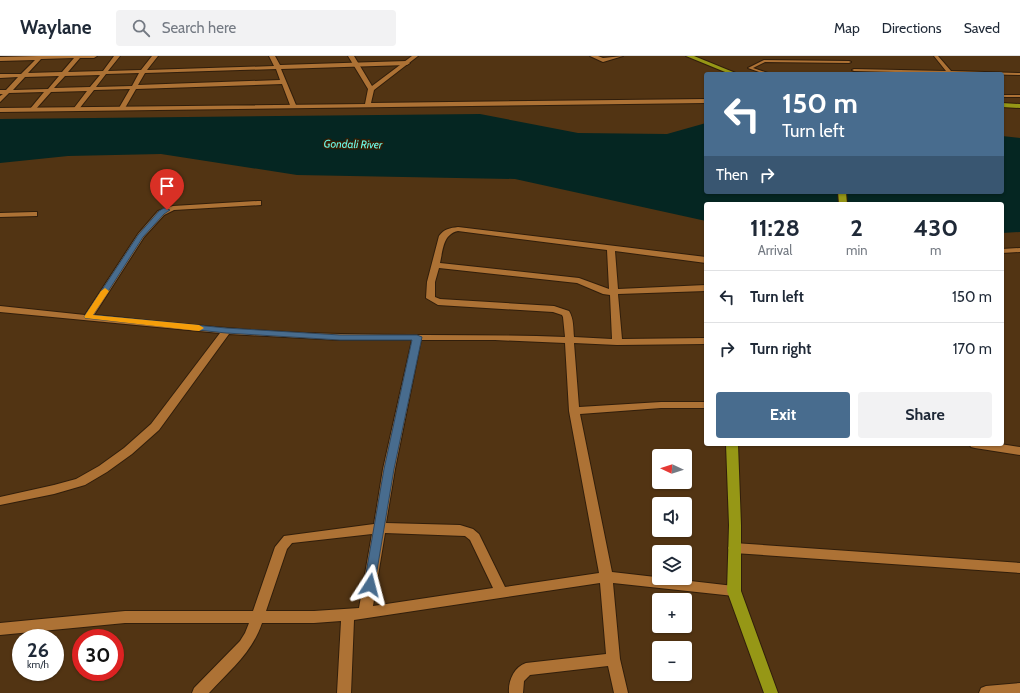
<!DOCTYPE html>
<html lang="en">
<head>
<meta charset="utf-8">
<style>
  body { margin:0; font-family:Cabin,sans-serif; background:#f2f2f3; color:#1f2937; height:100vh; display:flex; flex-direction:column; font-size:15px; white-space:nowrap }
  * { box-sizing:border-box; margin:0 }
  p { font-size:13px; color:#747a83 }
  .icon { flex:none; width:22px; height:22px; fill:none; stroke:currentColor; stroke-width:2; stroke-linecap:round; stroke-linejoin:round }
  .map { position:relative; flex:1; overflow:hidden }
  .side { position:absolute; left:704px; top:146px; width:300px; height:244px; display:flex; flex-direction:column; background:#fff; border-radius:4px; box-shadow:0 1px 3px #0004 }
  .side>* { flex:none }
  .top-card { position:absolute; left:704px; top:16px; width:300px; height:122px; border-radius:4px; box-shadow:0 1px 3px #0004; background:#486c8e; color:#fff; overflow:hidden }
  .needle { width:26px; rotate:274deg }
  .fabs { position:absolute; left:652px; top:393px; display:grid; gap:8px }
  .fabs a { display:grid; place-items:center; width:40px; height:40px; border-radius:4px; background:#fff; box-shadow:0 1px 3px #0004; font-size:20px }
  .speed { position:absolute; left:12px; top:573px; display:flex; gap:8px; font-size:20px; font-weight:700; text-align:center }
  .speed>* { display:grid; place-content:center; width:52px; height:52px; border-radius:50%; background:#fff; box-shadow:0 1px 3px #0004; line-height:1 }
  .speed small { font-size:10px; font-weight:400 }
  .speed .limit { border:6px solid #d22; background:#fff; color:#111 }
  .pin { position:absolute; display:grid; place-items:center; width:34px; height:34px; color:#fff; margin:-41px -17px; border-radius:50% 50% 50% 0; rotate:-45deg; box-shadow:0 0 4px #0007 }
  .pin .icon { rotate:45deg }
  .me { position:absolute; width:44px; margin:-22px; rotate:9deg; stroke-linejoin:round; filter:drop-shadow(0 0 3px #0008) }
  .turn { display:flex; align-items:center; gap:14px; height:84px; padding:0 12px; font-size:18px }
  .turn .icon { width:52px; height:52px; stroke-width:2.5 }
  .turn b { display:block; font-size:28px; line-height:34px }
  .then { display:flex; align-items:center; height:38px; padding:0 12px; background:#0003; gap:8px; font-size:15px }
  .eta { display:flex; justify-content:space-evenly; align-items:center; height:68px; text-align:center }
  .eta b { font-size:24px; font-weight:700; line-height:28px }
  .cta { display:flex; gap:8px; margin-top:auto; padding:8px 12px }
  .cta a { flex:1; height:46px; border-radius:4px; background:#486c8e; color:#fff; font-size:16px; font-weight:700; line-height:46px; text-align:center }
  .cta a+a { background:#f2f2f3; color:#1f2937 }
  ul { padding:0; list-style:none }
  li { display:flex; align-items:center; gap:12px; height:52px; padding:0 12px; border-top:1px solid #e0e1e3 }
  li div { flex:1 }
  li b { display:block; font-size:15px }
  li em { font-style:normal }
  header { display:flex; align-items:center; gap:24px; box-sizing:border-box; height:56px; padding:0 20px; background:#fff; border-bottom:1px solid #e0e1e3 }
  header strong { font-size:19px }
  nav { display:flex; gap:22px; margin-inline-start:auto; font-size:14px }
  .search { width:280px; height:36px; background:#f2f2f3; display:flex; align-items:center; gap:10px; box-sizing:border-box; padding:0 14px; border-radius:4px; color:#747a83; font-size:15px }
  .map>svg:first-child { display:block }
  .water { fill:#052622 }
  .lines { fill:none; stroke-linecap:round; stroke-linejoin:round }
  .lane-casing { stroke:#311e0b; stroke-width:2 }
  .street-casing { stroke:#311e0b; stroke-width:2 }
  .secondary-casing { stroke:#311e0b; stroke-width:2 }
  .primary-casing { stroke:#311e0b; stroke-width:2 }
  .lane { fill:#ad7235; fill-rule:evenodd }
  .street { fill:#ad7235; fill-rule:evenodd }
  .secondary { fill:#ad7235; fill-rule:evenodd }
  .primary { fill:#969716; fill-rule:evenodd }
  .route { fill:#486c8e; stroke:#2f465c }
  .slow { fill:#f59e0b }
  .labels { text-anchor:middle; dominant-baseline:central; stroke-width:3; stroke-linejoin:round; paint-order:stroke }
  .far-water-label { font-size:11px; font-style:italic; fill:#6cfae9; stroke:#341c03 }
</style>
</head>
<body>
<header>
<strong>Waylane</strong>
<div class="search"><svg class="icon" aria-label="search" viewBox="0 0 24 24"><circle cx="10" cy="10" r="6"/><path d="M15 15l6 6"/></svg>Search here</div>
<nav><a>Map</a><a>Directions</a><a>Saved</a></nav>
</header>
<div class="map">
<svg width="1020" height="637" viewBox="0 0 1020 637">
  <rect width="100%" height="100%" fill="#523413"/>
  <path class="water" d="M480 58 578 77 667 78 706 67V136H1002V80L1020 82V176L1002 177V148H706V165L515 123 297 119 161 98 68 100 0 107V63Z"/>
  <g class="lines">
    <defs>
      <g id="lane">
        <path d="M934 0H938L951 15 1020 17V19L854 15 852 14 854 13 946 15Z"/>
        <path d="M764 4 849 5 851 6 849 7 765 6 753 12 771 18H765L748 12Z"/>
        <rect x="1002" y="39" width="18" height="2"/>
        <path d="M1020 192V196L1002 197V193Z"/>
      </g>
      <g id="street">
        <path d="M38 0H97L94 2H80L68 16 103 15 114 0H120L108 15 141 14 152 0H158L147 14 274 10 269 0H275L280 9 407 5 410 7 407 9 281 13 296 49 293 51 290 49 282 28 136 33 125 52 122 54 119 52 130 33 94 34 79 53 77 54 74 52 87 35 51 36 35 54 33 55 30 53 44 36 9 37 0 46V40L3 38H0V34H6L18 21 0 22V18H21L35 4 0 5V1ZM74 2 62 16 28 17 41 3ZM276 13 280 24 138 29 145 17ZM139 17 132 30 96 31 106 18ZM100 19 90 31 54 32 65 20ZM59 20 48 33 13 34 25 21Z"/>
        <path d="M590 0H598L603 2 623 0 603 6Z"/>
        <path d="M258 145H261V149L174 154 164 159 144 181 94 259C176 267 258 277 341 278 415 280 490 278 565 281L563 261 562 259 553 256 438 249 426 242 427 226 439 180C444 173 450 172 458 171L706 201V207L615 195 618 233 706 229V235L618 238 622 283 706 282V288L617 289 574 287 579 351 661 346H706V352H661L580 358 612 516 734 530 739 531 741 535 739 539 734 540 613 527 620 603 628 637H614L608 610 530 619 524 625 523 637H509C508 625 514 611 526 607L606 598 600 527 354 564 351 637H337L341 565 314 567H262C252 597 230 614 209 637H192L194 632 240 585 245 577 249 567H125L0 579V567L125 555H253L275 491 284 480 374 468 383 413 412 284H340L229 278 159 374 132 398 107 416 85 429 54 438 0 449V441L54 429 76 423 99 410 124 392 151 368 220 277 0 256V250L85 259 138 178 158 155 173 150ZM458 175 607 194 609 233 579 222 440 207C443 194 443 178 458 175ZM439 212 577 227 603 238 610 239 612 283 574 281C573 272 574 263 569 255L554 250 440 243 435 241V226ZM421 284H495L565 287 569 355 599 517 505 531 479 478 473 473 460 469 386 467 395 413ZM385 477 465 480 470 484 493 532 373 550ZM372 478 359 552 314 555H266L287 493 292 487Z"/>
        <path d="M34 156H37V160L0 161V157Z"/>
        <path d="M969 388H1000L1020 391V399L975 392 971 391Z"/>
        <path d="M734 487 1020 507V517L734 497 730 495 728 492 730 489Z"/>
        <path d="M1020 627V637H979L981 632 986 630Z"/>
      </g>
      <path id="secondary" d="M348 0H354L372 30 412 0H418L374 34 371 47 706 43V47L0 56V52L365 48 368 33Z"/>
      <g id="primary">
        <path d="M686 0H694L738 18H730Z"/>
        <path d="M1002 47 1020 48V52L1002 51Z"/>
        <path d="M838 136H846L847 148H839Z"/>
        <path d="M726 388H738L741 469V535L778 637H764L727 535 729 469Z"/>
      </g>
    </defs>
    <use href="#lane" class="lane-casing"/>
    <use href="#street" class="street-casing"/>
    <use href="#secondary" class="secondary-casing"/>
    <use href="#primary" class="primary-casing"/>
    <use href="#lane" class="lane"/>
    <use href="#street" class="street"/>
    <use href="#secondary" class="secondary"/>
    <use href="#primary" class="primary"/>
  </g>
  <path class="route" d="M164 152 170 154 164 158 143 181 93 259 226 272 340 279H417L422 281 394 413 374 532 370 533 366 532 364 529 384 413 412 284H340L226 277 85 262 84 261 138 179 159 155Z"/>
  <path class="slow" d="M105 232 109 235 93 259 199 269 204 272 199 275 85 262 84 261 101 235Z"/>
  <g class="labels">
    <g class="far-water-label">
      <text transform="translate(353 88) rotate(1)">Gondali River</text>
    </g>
  </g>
</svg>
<div class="fabs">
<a><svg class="needle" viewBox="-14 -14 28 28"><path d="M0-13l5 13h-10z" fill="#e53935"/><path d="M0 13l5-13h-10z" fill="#747a83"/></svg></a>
<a><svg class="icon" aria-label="sound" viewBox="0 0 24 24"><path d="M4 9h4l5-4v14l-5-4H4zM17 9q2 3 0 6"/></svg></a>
<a><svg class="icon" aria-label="layers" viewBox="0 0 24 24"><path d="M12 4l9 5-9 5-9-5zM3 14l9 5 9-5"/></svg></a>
<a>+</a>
<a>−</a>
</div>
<div class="speed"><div>26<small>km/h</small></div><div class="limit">30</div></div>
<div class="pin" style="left:167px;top:154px;background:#d93025"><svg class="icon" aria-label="arrive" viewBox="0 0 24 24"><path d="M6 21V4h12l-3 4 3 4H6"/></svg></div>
<svg class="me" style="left:370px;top:529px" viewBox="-20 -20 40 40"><path d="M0-17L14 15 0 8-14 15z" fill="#486c8e" stroke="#fff" stroke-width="4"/></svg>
<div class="top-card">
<div class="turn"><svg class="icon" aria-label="left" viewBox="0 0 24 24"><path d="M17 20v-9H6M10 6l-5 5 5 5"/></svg><div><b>150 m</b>Turn left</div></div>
<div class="then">Then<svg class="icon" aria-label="right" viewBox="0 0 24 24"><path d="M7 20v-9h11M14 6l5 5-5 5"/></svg></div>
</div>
<section class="side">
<div class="eta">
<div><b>11:28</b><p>Arrival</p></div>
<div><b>2</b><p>min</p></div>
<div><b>430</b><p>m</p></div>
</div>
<ul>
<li><svg class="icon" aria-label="left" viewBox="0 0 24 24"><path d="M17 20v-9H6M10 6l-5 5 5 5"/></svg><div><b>Turn left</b></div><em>150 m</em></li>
<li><svg class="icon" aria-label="right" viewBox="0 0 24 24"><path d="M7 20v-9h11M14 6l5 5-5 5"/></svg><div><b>Turn right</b></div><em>170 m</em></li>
</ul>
<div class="cta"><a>Exit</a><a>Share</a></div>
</section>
</div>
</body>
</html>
